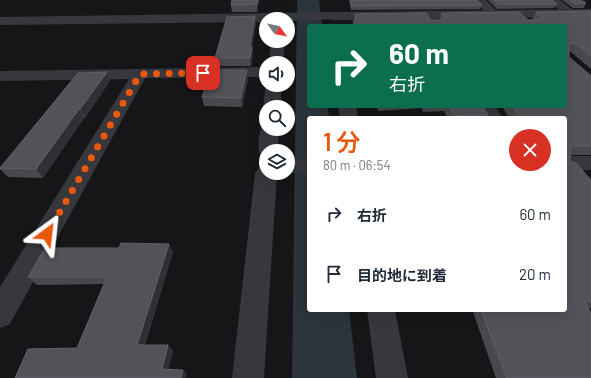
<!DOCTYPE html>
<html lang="ja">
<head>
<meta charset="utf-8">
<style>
  body { margin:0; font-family:Barlow,"Noto Sans JP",sans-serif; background:#f2f2f3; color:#1f2937; height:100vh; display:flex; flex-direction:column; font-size:15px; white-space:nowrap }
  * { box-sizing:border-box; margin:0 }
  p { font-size:13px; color:#747a83 }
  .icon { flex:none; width:22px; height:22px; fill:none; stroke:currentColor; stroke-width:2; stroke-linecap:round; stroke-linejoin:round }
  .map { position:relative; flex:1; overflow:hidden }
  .drawer { position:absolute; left:307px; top:116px; width:260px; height:196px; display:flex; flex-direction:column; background:#fff; border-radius:4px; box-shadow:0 4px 16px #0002 }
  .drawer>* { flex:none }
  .hud { position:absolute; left:307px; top:24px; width:260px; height:84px; border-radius:4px; box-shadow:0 4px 16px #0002; background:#0b6e4f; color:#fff; overflow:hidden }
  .needle { width:26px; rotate:123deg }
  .fabs { position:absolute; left:259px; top:12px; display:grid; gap:8px }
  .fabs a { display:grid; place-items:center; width:36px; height:36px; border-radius:50%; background:#fff; box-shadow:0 4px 16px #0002; font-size:20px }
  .pin { position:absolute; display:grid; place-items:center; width:34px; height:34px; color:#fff; margin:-17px; border-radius:8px; box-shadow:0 2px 6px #0006 }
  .me { position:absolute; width:44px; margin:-22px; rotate:30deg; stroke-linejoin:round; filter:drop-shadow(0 0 3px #0008) }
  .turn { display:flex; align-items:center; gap:14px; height:84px; padding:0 16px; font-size:18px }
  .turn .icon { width:52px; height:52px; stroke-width:2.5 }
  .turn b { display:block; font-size:28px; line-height:34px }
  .round { display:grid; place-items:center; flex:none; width:42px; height:42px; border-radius:21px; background:#f2f2f3 }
  .overview { display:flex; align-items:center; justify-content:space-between; height:68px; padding:0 16px }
  h1 { font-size:24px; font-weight:600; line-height:30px; color:#ea580c }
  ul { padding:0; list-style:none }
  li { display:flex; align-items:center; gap:12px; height:60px; padding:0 16px }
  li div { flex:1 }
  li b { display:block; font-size:15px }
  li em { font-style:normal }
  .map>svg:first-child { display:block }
  .water { fill:#2c353c }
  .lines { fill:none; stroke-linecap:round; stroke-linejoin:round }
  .minor { fill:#37383d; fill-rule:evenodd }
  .tertiary { fill:#37383d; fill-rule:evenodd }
  .wall { fill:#47494d }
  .shaded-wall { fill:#2f3033 }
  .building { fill:#525359; stroke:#5f6168 }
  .route { stroke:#ea580c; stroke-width:7; stroke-dasharray:0 12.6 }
</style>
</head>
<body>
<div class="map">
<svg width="591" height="378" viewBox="0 0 591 378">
  <rect width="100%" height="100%" fill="#161618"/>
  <path class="water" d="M297 0H319L322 26H309V106H328L329 118H309V310H349L357 378H292Z"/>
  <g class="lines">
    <g class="minor">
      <path d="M474 0H486L500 14 498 17H490Z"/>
      <path d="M547 0H560L577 13 575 16H567Z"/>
      <path d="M333 12 337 13 339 16 337 19 288 21V19H266V22L0 25V17Z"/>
      <path d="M271 41H285L283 63H269Z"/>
      <path d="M266 67V77L145 78 10 324 0 328V287L129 79 0 81V71Z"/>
      <path d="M266 84V85H281V107H266V111L263 107Z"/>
      <path d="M338 106H356L358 118H340Z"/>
      <path d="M477 106H495L503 118H485Z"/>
      <path d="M266 124V129H279L278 151H266V157L261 156C256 148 259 132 263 125Z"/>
      <rect x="565" y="156" width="26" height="14"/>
      <path d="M288 159H309V173H287Z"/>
      <path d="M266 165V173H277L264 378H232L255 173 259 168Z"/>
      <path d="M367 310H395L408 378H376Z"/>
    </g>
    <path class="tertiary" d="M591 9V17L333 20 329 19 327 16 329 13 333 12Z"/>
  </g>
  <g class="wall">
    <path d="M259 0 257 12H232L231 5Z"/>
    <path d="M349 0H477L482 5 480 9 351 10Z"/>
    <path d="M488 0H552L557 4 554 8 497 9Z"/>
    <path d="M562 0H581L586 3 584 8H573Z"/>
    <path d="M591 11V69L571 52H569V57L590 75H591V155H571L570 161 590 179 591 180V308H588L591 378H496L473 312 475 310H565V118H509L502 106H565V26H353L355 14 431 20H439L441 13 533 20 532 19 536 12Z"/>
    <path d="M255 16 256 24 252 47 253 55 251 66H216L215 58Z"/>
    <path d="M247 70 248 79 242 107 204 106 202 97Z"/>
    <path d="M107 72 110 81 85 118H84L43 178 8 177 0 169V168Z"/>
    <path d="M377 106H482L488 115 486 118H447L444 111 423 112 422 108 378 111Z"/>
    <path d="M173 252 145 345H168L173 351 168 370H183L187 375 77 348 104 284 37 285 28 277Z"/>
  </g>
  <g class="shaded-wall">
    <path d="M258 0H259L257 12V4Z"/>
    <path d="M255 16 256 24 252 49V47L253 55 251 66 250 58V47Z"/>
    <path d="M247 70 248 79 242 107 241 98Z"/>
    <path d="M107 72 110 81 85 118 80 109Z"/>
    <path d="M79 109 84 118 43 178 36 169Z"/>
    <path d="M169 244 173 252 143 351 137 345Z"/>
    <path d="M168 345 173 351 167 375 162 369Z"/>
    <path d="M183 370 187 375 186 378H181Z"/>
  </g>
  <g class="building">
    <path d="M232 0H258L257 4 231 5Z"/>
    <path d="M350 0H477L482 5 352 6Z"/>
    <path d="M494 0H552L557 4H498Z"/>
    <path d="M570 0H581L586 3 575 4Z"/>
    <path d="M591 11V56L576 44 569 43V57L590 75H591V146H571L570 161 576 163 590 179 591 180V301H584L591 313V378H507L481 310H565V118H520L512 106H565V26H355L353 21H356L355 14 426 13 431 20H443L445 18 441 13 519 12 528 20H541L542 18 536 12Z"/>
    <path d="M255 16 250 47H252L250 58H215L227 17Z"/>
    <path d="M211 70H247L241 98 202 97Z"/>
    <path d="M107 72 80 109H79L36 169 0 168 78 73Z"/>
    <path d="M449 106H482L488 115 454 116Z"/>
    <path d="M121 243 169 244 137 345H168L162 369 183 370 181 378H15L28 349 77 348 107 277H28L45 248H119Z"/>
  </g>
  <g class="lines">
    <path class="route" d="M47 234 140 74 203 73"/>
  </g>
</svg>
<div class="fabs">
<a><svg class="needle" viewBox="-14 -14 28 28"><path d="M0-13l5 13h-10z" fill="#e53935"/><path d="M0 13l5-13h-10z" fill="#747a83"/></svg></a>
<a><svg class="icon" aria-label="sound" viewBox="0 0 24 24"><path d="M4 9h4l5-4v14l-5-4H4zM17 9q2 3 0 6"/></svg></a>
<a><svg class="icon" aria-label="search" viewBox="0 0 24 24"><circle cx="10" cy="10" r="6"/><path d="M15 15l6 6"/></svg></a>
<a><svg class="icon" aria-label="layers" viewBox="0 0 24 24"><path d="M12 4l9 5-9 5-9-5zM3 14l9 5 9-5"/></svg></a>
</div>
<div class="pin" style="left:203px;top:73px;background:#d93025"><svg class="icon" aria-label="arrive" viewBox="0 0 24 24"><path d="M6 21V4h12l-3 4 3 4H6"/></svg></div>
<svg class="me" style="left:47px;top:234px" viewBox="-20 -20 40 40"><path d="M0-17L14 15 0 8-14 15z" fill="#ea580c" stroke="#fff" stroke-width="4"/></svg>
<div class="hud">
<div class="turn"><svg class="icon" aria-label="right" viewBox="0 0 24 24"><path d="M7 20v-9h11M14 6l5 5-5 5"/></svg><div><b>60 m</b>右折</div></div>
</div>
<section class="drawer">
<div class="overview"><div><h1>1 分</h1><p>80 m · 06:54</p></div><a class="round" style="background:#d93025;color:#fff"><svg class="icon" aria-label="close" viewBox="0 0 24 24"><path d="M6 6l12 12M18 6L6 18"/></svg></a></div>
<ul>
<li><svg class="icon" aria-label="right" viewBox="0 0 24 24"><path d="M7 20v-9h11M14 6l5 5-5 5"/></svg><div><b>右折</b></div><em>60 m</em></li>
<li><svg class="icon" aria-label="arrive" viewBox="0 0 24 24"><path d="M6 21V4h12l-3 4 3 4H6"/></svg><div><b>目的地に到着</b></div><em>20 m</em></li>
</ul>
</section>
</div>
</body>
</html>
